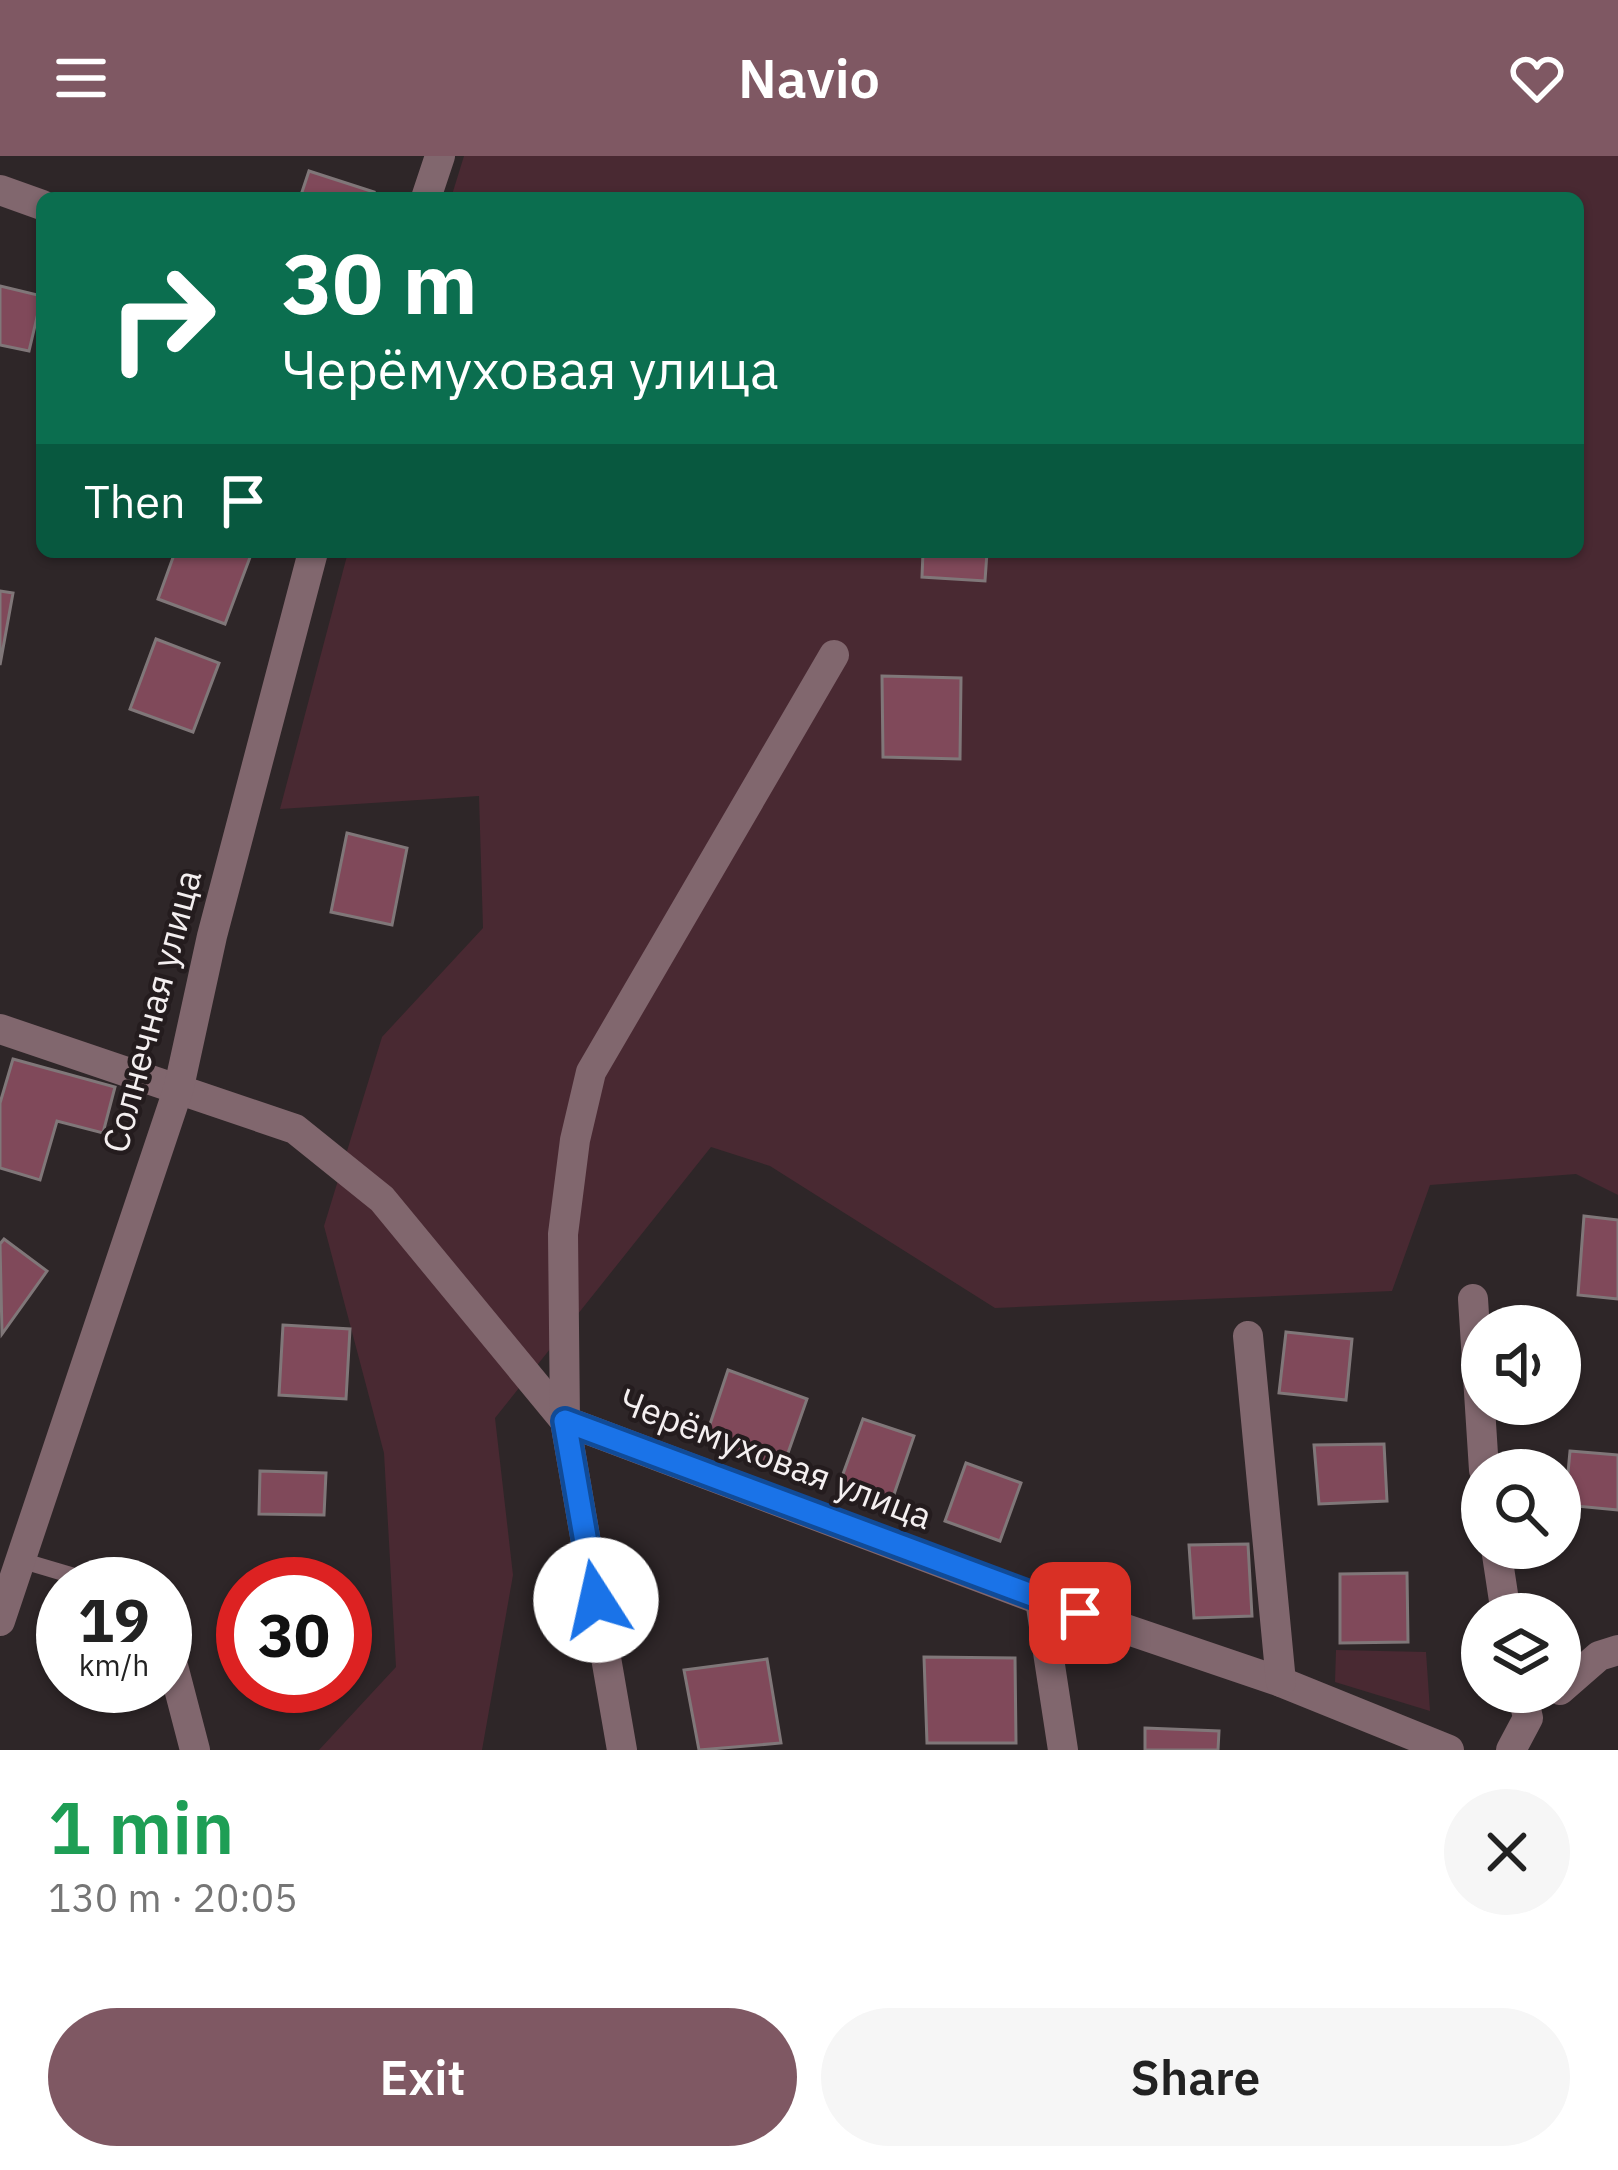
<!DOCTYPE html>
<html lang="en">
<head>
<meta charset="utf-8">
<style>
  body { margin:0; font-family:"IBM Plex Sans",sans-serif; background:#f6f6f6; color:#222; height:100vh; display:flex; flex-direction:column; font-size:45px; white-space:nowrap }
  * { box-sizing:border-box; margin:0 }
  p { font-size:39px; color:#767676 }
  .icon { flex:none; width:66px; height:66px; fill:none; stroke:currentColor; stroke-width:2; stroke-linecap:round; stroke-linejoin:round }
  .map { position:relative; height:1594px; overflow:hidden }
  .sheet { display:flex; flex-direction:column; background:#fff; flex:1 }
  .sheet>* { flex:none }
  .top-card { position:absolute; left:36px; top:36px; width:1548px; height:366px; border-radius:18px; box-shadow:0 3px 9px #0004; background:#0b6e4f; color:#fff; overflow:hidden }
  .controls { position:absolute; left:1461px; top:1149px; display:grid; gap:24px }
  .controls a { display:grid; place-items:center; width:120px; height:120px; border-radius:50%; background:#fff; box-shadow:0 3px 9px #0004; font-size:60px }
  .speed { position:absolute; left:36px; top:1401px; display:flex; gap:24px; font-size:60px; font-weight:700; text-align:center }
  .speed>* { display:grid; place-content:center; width:156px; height:156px; border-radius:50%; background:#fff; box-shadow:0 3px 9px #0004; line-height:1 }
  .speed small { font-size:30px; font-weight:400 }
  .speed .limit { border:18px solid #d22; background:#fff; color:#111 }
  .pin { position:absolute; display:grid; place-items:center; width:102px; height:102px; color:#fff; margin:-51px; border-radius:24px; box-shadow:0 6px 18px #0006 }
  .me { position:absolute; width:132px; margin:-66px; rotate:350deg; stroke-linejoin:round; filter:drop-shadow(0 0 9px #0008) }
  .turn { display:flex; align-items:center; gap:42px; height:252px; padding:0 48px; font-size:54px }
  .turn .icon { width:156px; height:156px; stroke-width:2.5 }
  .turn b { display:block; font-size:84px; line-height:102px }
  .then { display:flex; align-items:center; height:114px; padding:0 48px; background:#0003; gap:24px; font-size:45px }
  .round { display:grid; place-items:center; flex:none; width:126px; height:126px; border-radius:63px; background:#f6f6f6 }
  .head { display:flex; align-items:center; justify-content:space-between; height:204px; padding:0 48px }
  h1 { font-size:72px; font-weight:600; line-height:90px; color:#1e9e55 }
  .cta { display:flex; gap:24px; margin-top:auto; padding:24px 48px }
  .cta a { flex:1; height:138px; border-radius:72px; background:#7f5863; color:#fff; font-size:48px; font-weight:600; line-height:138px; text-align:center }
  .cta a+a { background:#f6f6f6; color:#222 }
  header { display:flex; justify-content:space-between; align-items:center; height:156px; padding:0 48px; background:#7f5863; color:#fff; font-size:54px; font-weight:600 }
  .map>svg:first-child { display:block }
  .green { fill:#492932 }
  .building { fill:#80495a; stroke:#807779; stroke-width:3 }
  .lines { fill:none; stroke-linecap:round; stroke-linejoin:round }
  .lane { stroke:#81676e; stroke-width:16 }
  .street { stroke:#81676e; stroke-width:30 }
  .route-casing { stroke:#114b97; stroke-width:30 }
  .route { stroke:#1a73e8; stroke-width:21 }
  .labels { text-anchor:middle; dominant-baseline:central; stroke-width:9; stroke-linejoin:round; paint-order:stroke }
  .street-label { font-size:36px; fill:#f4eff0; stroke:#241c1e }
</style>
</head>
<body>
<header><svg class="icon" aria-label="menu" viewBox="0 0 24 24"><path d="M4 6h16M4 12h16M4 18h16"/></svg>Navio<svg class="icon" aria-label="heart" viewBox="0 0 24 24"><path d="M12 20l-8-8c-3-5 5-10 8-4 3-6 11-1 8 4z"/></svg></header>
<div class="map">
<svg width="1618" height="1594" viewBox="0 0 1618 1594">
  <rect width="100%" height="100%" fill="#2e2628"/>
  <g class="green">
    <path d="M464 0H1618V1039L1576 1018 1430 1029 1392 1135 995 1152 770 1010 711 991 495 1262 513 1419 482 1594H319L396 1511 384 1297 324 1070 382 881 483 772 479 640 280 653 348 396H1578V42H451Z"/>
    <path d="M1336 1494 1426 1496 1430 1555 1335 1526Z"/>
  </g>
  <g class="building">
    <path d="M309 15 374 36 372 42H300Z"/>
    <path d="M0 130 42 140 29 195 0 189Z"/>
    <path d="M175 396H252L225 468 158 443Z"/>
    <path d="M923 396H987L985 425 922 421Z"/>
    <path d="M0 435 13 437 0 509Z"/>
    <path d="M156 483 219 507 193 576 130 553Z"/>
    <path d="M882 520 961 522 960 603 883 601Z"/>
    <path d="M347 677 407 692 392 769 331 756Z"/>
    <path d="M13 903 115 931 103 977 57 965 40 1024 0 1012V947Z"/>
    <path d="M1584 1060 1618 1064V1143L1578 1139Z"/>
    <path d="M4 1083 47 1115 2 1178 0 1088Z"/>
    <path d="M283 1169 350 1173 346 1243 279 1239Z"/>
    <path d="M1286 1176 1352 1183 1346 1244 1279 1237Z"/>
    <path d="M728 1214 807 1243 782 1314 704 1286Z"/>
    <path d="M863 1263 914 1280 891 1347 839 1329Z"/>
    <path d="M1384 1288 1387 1345 1319 1348 1314 1289Z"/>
    <path d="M1570 1295 1618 1299V1354L1565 1349Z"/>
    <path d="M966 1307 1021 1327 1000 1385 945 1365Z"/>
    <path d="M260 1315 326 1317 324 1359 259 1358Z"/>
    <path d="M1248 1388 1252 1460 1194 1462 1189 1389Z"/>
    <path d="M1407 1417 1408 1486 1340 1487V1418Z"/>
    <path d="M924 1501 1015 1502 1016 1587H927Z"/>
    <path d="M767 1503 781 1587 699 1594 684 1514Z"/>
    <path d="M1145 1572 1219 1575 1218 1594H1145Z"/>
  </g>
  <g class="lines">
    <path class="lane" d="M20 1404 101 1428"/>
    <g class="street">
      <path d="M0 34 42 49"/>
      <path d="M426 42 440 0"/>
      <path d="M0 873 295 973 382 1043 565 1265 1040 1444 1281 1526 1449 1594"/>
      <path d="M1473 1143 1484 1314"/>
      <path d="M1248 1180 1281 1526"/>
      <path d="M1496 1392 1506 1458"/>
      <path d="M1040 1444 1063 1594"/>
      <path d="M0 1465 179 931 212 780 313 396"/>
      <path d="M165 1479 195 1594"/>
      <path d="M1560 1534 1599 1500 1618 1494"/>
      <path d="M622 1594 565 1265 563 1078 575 984 591 916 834 499"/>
      <path d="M1511 1594 1528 1562 1522 1536"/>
    </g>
  </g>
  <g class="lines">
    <defs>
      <path id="route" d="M596 1444 565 1265 1080 1457"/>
    </defs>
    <use href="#route" class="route-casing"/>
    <use href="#route" class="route"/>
  </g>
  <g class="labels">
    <g class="street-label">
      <text transform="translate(151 855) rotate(-75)">Солнечная улица</text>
      <text transform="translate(776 1302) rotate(21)">Черёмуховая улица</text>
    </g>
  </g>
</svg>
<div class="controls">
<a><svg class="icon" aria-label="sound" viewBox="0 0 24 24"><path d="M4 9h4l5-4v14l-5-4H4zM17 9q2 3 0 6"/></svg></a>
<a><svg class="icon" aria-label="search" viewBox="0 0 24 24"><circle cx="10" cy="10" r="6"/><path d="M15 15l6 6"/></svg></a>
<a><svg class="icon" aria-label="layers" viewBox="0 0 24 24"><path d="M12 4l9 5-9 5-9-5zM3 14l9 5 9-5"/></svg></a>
</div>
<div class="speed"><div>19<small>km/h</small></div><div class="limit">30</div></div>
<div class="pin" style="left:1080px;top:1457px;background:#d93025"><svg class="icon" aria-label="arrive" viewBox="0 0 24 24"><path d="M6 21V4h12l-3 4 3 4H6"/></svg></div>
<svg class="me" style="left:596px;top:1444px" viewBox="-20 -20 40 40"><circle r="19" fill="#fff"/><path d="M0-13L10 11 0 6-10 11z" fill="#1a73e8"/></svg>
<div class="top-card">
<div class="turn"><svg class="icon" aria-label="right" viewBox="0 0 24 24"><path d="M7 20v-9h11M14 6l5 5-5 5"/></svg><div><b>30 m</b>Черёмуховая улица</div></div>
<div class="then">Then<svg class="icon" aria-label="arrive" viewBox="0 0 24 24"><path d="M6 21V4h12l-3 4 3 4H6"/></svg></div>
</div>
</div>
<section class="sheet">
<div class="head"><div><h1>1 min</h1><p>130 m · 20:05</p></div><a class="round"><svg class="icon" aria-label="close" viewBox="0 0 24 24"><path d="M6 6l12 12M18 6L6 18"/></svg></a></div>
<div class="cta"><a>Exit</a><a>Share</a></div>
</section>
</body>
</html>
